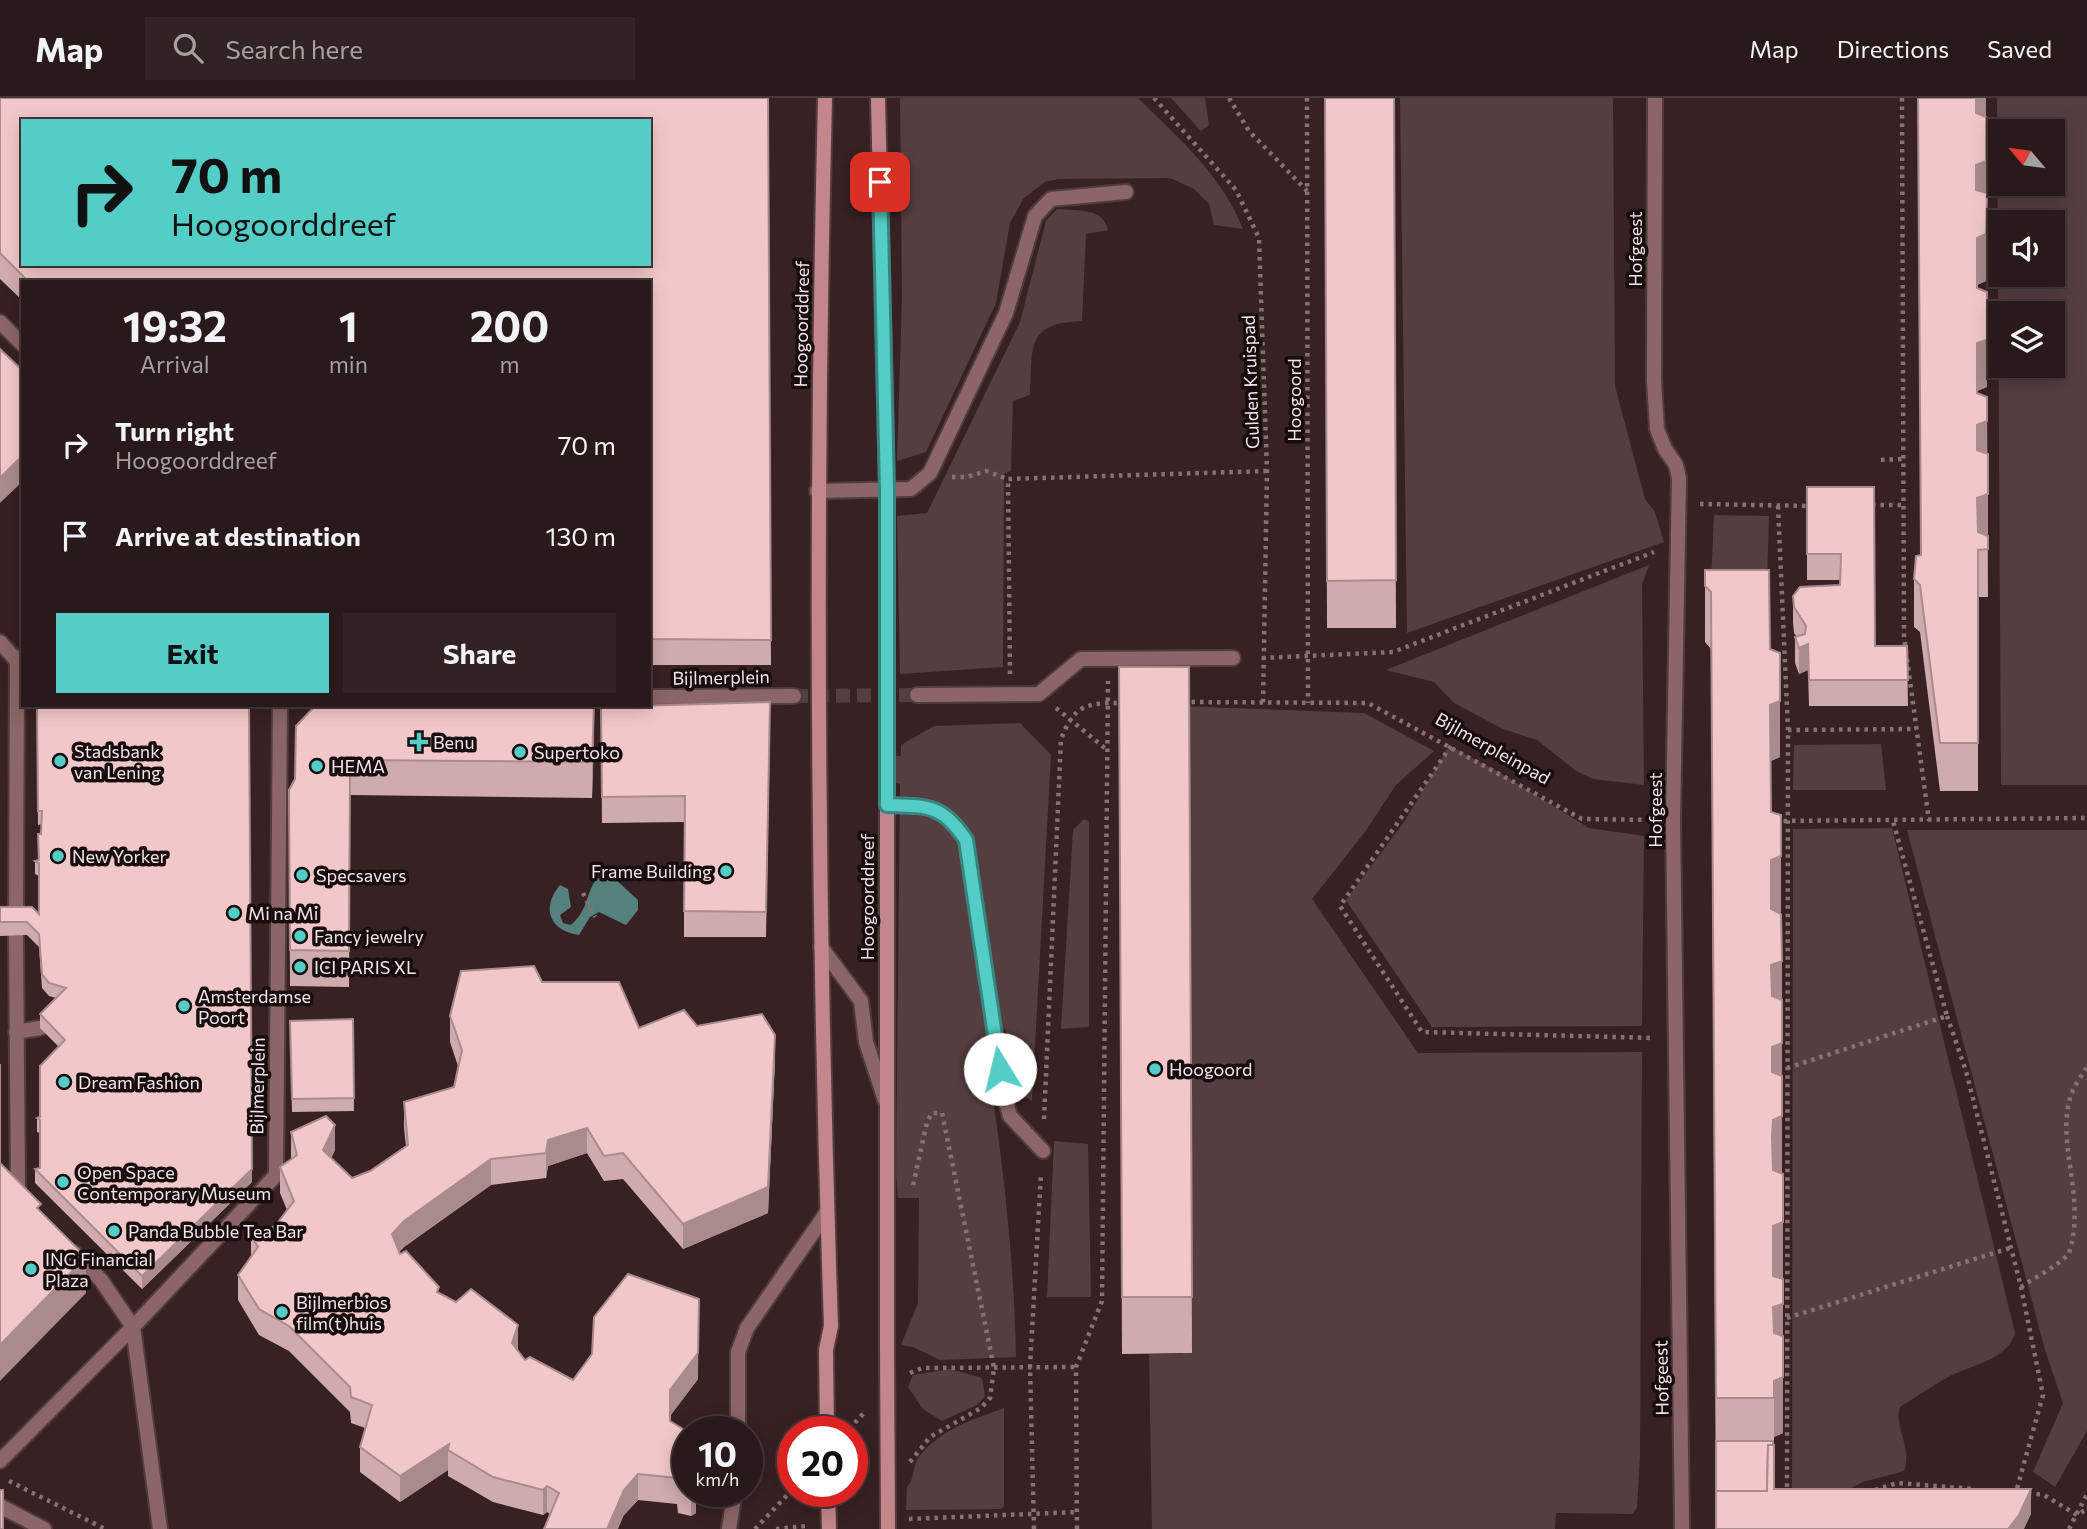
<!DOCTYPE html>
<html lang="en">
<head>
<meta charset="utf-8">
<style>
  body { margin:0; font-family:Commissioner,sans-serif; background:#312223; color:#f1f3f6; height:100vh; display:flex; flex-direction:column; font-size:26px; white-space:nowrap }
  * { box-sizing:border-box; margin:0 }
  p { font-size:23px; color:#a5a0a2 }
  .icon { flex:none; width:38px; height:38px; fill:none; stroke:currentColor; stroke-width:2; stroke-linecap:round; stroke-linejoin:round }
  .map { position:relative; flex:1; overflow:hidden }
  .sheet { position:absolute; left:21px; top:182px; width:630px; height:427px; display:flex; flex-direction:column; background:#29191a; border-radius:0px; box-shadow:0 4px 18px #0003,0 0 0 2px #453839 }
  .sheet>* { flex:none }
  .banner { position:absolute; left:21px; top:21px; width:630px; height:147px; border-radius:0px; box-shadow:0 4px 18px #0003,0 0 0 2px #453839; background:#54cdc7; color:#111; overflow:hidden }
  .needle { width:46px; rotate:299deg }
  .fabs { position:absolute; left:1988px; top:21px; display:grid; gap:14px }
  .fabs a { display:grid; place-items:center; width:77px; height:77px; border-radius:0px; background:#29191a; box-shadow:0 4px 18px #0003,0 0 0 2px #453839; font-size:35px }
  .speed { position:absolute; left:672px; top:1318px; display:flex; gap:14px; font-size:35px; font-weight:700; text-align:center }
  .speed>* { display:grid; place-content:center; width:91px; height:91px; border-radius:50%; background:#29191a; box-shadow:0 4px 18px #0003,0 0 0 2px #453839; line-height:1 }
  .speed small { font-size:18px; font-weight:400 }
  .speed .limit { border:10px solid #d22; background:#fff; color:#111 }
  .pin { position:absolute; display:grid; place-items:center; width:60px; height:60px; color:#fff; margin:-30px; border-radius:14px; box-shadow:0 4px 10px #0006 }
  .me { position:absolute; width:77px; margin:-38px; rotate:351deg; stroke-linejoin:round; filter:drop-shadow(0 0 5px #0008) }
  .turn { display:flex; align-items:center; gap:24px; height:147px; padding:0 35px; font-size:32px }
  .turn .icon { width:91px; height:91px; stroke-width:2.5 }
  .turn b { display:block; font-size:49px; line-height:60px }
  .eta { display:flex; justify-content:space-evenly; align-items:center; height:119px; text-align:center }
  .eta b { font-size:42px; font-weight:700; line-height:49px }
  .action { display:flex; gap:14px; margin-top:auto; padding:14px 35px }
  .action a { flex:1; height:80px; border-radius:0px; background:#54cdc7; color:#111; font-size:28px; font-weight:700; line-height:80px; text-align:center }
  .action a+a { background:#312223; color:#f1f3f6 }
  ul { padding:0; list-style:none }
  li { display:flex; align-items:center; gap:21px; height:91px; padding:0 35px }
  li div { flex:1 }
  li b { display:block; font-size:26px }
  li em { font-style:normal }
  header { display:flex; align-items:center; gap:42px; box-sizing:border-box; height:98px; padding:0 35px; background:#29191a; border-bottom:2px solid #453839 }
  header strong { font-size:33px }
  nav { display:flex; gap:38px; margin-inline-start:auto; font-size:24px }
  .search { width:490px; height:63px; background:#312223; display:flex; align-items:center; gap:18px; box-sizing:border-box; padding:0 24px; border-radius:0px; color:#a5a0a2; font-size:26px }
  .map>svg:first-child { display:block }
  .green { fill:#553e3f; fill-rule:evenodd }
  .water { fill:#54807d }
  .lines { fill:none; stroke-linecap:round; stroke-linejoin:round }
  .street-tunnel { stroke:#543e3f; stroke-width:14; stroke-dasharray:14 7; stroke-linecap:butt }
  .lane-casing { stroke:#523c3d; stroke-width:18 }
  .street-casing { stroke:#523c3d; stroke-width:18 }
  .secondary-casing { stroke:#523c3d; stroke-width:18 }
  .path { stroke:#857273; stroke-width:4.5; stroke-dasharray:3.5 5; stroke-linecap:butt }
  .lane { stroke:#8b6567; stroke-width:14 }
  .street { stroke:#8b6567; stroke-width:14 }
  .secondary { stroke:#c3878b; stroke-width:14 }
  .secondary-bridge-casing { stroke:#523c3d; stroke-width:18; stroke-linecap:butt }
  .secondary-bridge { stroke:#c3878b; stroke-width:14 }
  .wall { fill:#d0abad }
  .shaded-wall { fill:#a98b8d }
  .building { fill:#f2c7c9; stroke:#a98b8d; stroke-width:2; fill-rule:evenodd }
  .route-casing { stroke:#378581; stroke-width:18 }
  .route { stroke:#54cdc7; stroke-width:12 }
  .poi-dot { fill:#54cdc7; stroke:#170d0e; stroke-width:2.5 }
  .labels { text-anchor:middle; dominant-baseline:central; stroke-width:7; stroke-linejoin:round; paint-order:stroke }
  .street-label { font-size:18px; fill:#f5e5e6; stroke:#170d0e }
  .poi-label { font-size:18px; fill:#f5e5e6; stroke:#170d0e; text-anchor:start }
</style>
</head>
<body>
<header>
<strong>Map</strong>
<div class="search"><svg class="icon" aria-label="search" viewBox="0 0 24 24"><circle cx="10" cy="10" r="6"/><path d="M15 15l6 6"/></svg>Search here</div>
<nav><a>Map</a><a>Directions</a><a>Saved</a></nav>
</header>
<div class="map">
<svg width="2087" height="1431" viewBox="0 0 2087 1431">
  <rect width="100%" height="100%" fill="#372122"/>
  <g class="green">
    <path d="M900 0H1138C1177 39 1223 78 1243 131L1214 127 1209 106 1194 91 1170 80 1058 81 1045 84 1024 100 1010 125 996 205 926 354 897 363 902 199Z"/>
    <path d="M1171 0H1205L1209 27 1201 33Z"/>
    <path d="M1400 0H1613L1615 288 1645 401 1655 414 1664 444 1407 535Z"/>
    <path d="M1997 0H2087V687H2001ZM2000 33H2053V86H2000ZM2000 124H2053V177H2000ZM2000 215H2053V268H2000Z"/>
    <path d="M1057 111C1077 113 1103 109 1108 132L1086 136 1082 223C1025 225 1033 249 1030 297L1013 303 1011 373 1004 376 1003 569 900 576 897 418 927 415 1020 224 1046 123Z"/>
    <path d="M1714 417 1769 418 1767 484 1711 483Z"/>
    <path d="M1649 467 1642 487 1644 687 1593 681 1576 673 1537 642 1503 631 1454 605 1434 584 1386 572Z"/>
    <path d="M1179 608 1364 615 1434 653 1396 687 1365 734 1312 801 1418 955 1642 954 1640 1358 1637 1409 1633 1416 1556 1415 1555 1431H1152L1149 1256H1183Z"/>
    <path d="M1020 625 1051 657 1032 1003 1016 992 1005 930 986 954C1002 1054 1014 1157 1016 1259L940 1262 913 1249 901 1247 918 1205 919 1100H898L896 1075 900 686 891 683 895 658H901V647L934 628Z"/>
    <path d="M1881 646 1886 692H1793L1794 647Z"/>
    <path d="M1449 648 1497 673 1589 730 1644 738 1642 928 1432 929 1346 802 1404 724Z"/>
    <path d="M1084 721 1089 723V929L1061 931 1073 732Z"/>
    <path d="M1892 730 2015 1235C2008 1261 1973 1267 1952 1277 1934 1286 1917 1299 1900 1309 1893 1328 1913 1349 1904 1373L1863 1384 1831 1400 1792 1403 1793 731Z"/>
    <path d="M1907 732H2087V1333L2055 1389 2033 1374 2063 1305 2045 1252Z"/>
    <path d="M1054 1043 1088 1046 1091 1199H1047Z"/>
    <path d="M950 1271 982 1280 985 1298 977 1307 942 1323 923 1311 908 1289 913 1277Z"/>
    <path d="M1004 1310V1408L1001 1411 906 1412 907 1389C915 1381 912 1368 919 1359 941 1331 972 1322 1004 1310Z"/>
  </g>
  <path class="water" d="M605 778 614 780 638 802V812L626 827 599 814 590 819 579 837C549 833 541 809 560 787L568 791 571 809 560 817 563 825 571 827C589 810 584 801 596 781Z"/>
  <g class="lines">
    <path class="street-tunnel" d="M794 598 917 597"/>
    <defs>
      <g id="lane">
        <path d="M817 393 911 391 930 375 1006 215 1035 118 1051 101 1126 94"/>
        <path d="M887 707C927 707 942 706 966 742L1004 997 1010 1018 1043 1053"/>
        <path d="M821 849 861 903 866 944 885 1002"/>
        <path d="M738 1334V1254L747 1230 827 1114"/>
        <path d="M729 1431 735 1393"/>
      </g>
      <g id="street">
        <path d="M1655 0 1654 283 1657 331 1665 351 1676 367 1679 380 1673 722 1682 1431"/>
        <path d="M0 224 23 247"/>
        <path d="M0 544 17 563"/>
        <path d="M917 597 1039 596 1081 561 1233 560"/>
        <path d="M649 599 794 598"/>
        <path d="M16 822 17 563 23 558"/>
        <path d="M16 837 18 1098"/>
        <path d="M16 934 40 930"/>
        <path d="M74 1155 101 1182 133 1229 160 1431"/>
        <path d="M0 1363 133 1229 276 1077 280 607"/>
        <path d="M0 1408 44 1431"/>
      </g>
      <g id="secondary">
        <path d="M825 0C815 409 817 819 831 1228L826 1252 827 1334"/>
        <path d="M878 0 887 392V1251"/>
      </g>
    </defs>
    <use href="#lane" class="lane-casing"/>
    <use href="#street" class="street-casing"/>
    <use href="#secondary" class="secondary-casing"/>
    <g class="path">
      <path d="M1154 0 1236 92 1259 140 1267 373 1263 605"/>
      <path d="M1229 0 1249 33 1307 93"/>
      <path d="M1307 0 1308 605"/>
      <path d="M1902 0 1904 539 1929 723"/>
      <path d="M1881 362 1902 361"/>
      <path d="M952 379H967L986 373 1007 381"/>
      <path d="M1700 406 1810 408"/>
      <path d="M1872 407H1903"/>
      <path d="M1778 408 1788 632 1787 1394"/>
      <path d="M1262 560 1393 554 1654 454"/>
      <path d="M1010 576 1008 381 1267 373"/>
      <path d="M1183 604 1368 605 1582 721 1653 722"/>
      <path d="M1056 610 1106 651"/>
      <path d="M1788 632 1916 631"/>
      <path d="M1451 648 1340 808 1422 934 1654 940"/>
      <path d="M1775 723 2087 720"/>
      <path d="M583 795 595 819"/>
      <path d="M1947 918 1966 973 2021 1189 2043 1297 2016 1394"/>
      <path d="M1787 970 1947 918 1893 723"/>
      <path d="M1044 1021 1061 641C1075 606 1086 605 1122 605"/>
      <path d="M2021 1189C2035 1179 2059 1168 2069 1155 2087 1099 2055 1046 2071 997 2074 988 2082 977 2087 969"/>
      <path d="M1787 1220 2010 1150"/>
      <path d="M910 1275 922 1270 1076 1269"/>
      <path d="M849 1331 864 1315"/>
      <path d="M910 1364 930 1339 981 1310 990 1300 994 1270 942 1015H932L927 1024 912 1092"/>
      <path d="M9 1383 105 1431"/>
      <path d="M1875 1392 1897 1385 1974 1391"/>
      <path d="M2028 1395 2044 1397 2077 1417 2087 1411"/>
      <path d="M909 1421 1077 1414"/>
      <path d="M755 1431 793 1391"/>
      <path d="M776 1431 806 1428"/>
      <path d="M1034 1431 1030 1268 1041 1075"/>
      <path d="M1077 1431 1076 1269 1102 1203 1108 583"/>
      <path d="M2069 1431 2087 1396"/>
    </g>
    <use href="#lane" class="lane"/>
    <use href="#street" class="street"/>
    <use href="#secondary" class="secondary"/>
    <defs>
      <g id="secondary-bridge">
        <path d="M887 1251 888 1431"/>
        <path d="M828 1393 829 1431"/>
      </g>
    </defs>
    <use href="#secondary-bridge" class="secondary-bridge-casing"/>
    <use href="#secondary-bridge" class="secondary-bridge"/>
  </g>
  <g class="wall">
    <path d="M0 0H768L771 567H649V184H23V203L0 181Z"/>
    <path d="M1325 0H1394L1396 530H1327Z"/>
    <path d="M1986 0V183L1977 187 1987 289 1977 293V295L1987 299 1988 499H1978V693H1940L1920 534 1914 529V481L1920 457Z"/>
    <path d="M1807 389H1874L1875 548H1907L1908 608H1809L1808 572 1799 576 1795 565V539H1797L1794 535 1793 524V498L1840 487V482H1807Z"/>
    <path d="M1705 472 1770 551 1780 659 1771 663V714L1781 814 1779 815 1781 816 1782 1075H1781L1783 1180 1782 1181H1783V1335L1774 1339V1391L2031 1416 1716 1431 1711 551 1705 544Z"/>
    <path d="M1119 569H1189L1192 1255 1122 1256Z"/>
    <path d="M37 607 252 1084 142 1191 35 1085V1071L40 1070V1035L37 1034V1020L40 1019 59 949 40 930V916L56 900 49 898 42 890 39 849 27 837 0 838V809L39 816V778L35 776V763L38 762V736H41L42 726 38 727Z"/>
    <path d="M367 609 594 640 592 700 350 697 349 889 290 888 289 692Z"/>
    <path d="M601 609 770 630 766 839H684V724L602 725Z"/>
    <path d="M542 884 639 930 697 928 775 962 768 1115 683 1151 623 1081 604 1083 587 1055 548 1068 546 1080 491 1087 404 1149 399 1154 439 1195 518 1253 525 1262 573 1282 698 1281 670 1318V1323L688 1334V1393H696V1415L691 1418 678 1415 677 1406 638 1402 624 1417 550 1416 547 1414 543 1417 493 1404 448 1378V1372L400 1404 360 1374V1349L365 1330 351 1325 350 1314 289 1253 259 1237 238 1202V1177L251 1159V1137L275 1128 287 1112 280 1095V1069L291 1061V1034L335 1052 331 1060 352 1080 370 1073 406 1048 404 1030V1004L454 989 458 968 450 944V918Z"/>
    <path d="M353 921 354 1013 292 1014 290 923Z"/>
  </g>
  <g class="shaded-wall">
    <path d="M1976 0H1986V28L1976 32Z"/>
    <path d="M1986 63V110L1976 114V67Z"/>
    <path d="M1987 95 1986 183 1977 187V140Z"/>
    <path d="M1987 194V289L1977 293V245Z"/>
    <path d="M1987 323V371L1977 375V327Z"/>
    <path d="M23 357V383L0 405V380Z"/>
    <path d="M1988 396V444L1977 448V400Z"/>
    <path d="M1808 546V572L1799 576V550Z"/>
    <path d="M1780 555V659L1770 663V607Z"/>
    <path d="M594 607V640L592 700V664Z"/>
    <path d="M1781 758V814L1771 818V762Z"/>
    <path d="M1782 863V920L1771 924V867Z"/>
    <path d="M775 937V962L768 1115 683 1151V1126Z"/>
    <path d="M1782 945V1001L1772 1005V949Z"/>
    <path d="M1782 1018V1075L1773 1078V1022Z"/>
    <path d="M335 1027V1052L323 1078V1052Z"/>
    <path d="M587 1030V1055L548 1068 546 1080V1055L548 1042Z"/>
    <path d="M491 1061V1087L404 1149 392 1162V1136L404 1123Z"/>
    <path d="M252 1071V1084L142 1191V1178Z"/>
    <path d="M1783 1124V1180L1773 1184V1128Z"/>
    <path d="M86 1159V1195L0 1283V1247Z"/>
    <path d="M1783 1181V1238L1773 1266V1209Z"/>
    <path d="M699 1201 698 1281 670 1318V1292Z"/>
    <path d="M518 1227V1253L512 1245Z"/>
    <path d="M1783 1279V1335L1774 1339V1283Z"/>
    <path d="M449 1346 448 1352V1372L400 1404V1378Z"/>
    <path d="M638 1376V1402L624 1417 618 1431H607L624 1392Z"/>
    <path d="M547 1388V1414L543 1417V1392Z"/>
    <path d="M2031 1391V1416L2024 1431H2008Z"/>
    <path d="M691 1393H696V1415L691 1418Z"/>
  </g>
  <g class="building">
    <path d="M0 0H768L771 542 649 541V184H29L0 155ZM23 23H649V166H23Z"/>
    <path d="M1325 0H1394L1396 482 1327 483Z"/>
    <path d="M1918 0H1976V15L1986 19V63L1976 67V92L1987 95 1986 136 1977 140V190L1987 194V242L1977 245V295L1987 299V323L1977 327V352L1988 356V396L1977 400 1978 434 1988 438V451L1978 452V645H1940L1920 487 1914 481 1916 458 1921 457Z"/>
    <path d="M0 251 23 273V357L0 380Z"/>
    <path d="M1807 389H1874L1875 548H1907L1908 582H1809L1808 546 1799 550 1795 539 1805 536 1806 528 1794 509 1793 498 1800 489 1840 487 1841 456H1807Z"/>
    <path d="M1705 472H1769L1770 551 1780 555V603L1770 607 1771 714 1781 717V758L1771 762V811L1781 816 1782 863 1771 867 1772 898 1782 902V945L1772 949V974L1782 978V1018L1773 1022 1772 1039 1773 1072 1783 1076V1124L1773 1128V1178L1783 1181V1206L1773 1209 1774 1235 1783 1238V1279L1774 1283V1300H1716L1711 494 1705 488Z"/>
    <path d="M1119 569H1189L1192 1199H1122Z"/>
    <path d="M770 604 766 814 684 813 685 698 602 699 601 609Z"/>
    <path d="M37 607H249L252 1071 142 1178 35 1071 40 1070V1022L37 1020 40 1019V968L65 942 40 916 66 890 49 885 42 876 39 836 27 824H0V809H32L39 816V765L35 763 39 762 38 736H41L42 713H38Z"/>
    <path d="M370 607H594L592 664 350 662 349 853 290 852 289 692 295 681 296 628 314 609H367Z"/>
    <path d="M534 868 542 884H619L639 930 684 912 697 928 762 916 775 937 768 1089 683 1126 623 1055 604 1058 587 1030 548 1042 546 1055 491 1061 404 1123 392 1136 400 1156 406 1153 439 1189 437 1194 456 1204 471 1191 518 1227 512 1245 525 1262 530 1259 573 1282 592 1256 594 1219 628 1176 699 1201 698 1255 670 1292V1323L688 1334V1392L678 1389 677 1380 638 1376 624 1392 607 1431H544L559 1395 547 1388 543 1392 493 1379 448 1352 449 1346 400 1378 360 1349 372 1307 351 1299 350 1289 289 1228 259 1211 238 1177 258 1149 251 1137 275 1128 294 1103 280 1069 297 1057 291 1034 326 1018 335 1027 323 1052 352 1080 370 1073 408 1047 404 1004 454 989 462 952 450 918 461 873Z"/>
    <path d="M353 921 354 1000 292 1001 290 923Z"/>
    <path d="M0 966V1065L41 1106 37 1110 86 1159 0 1247Z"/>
    <path d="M1716 1343H1773V1347H1768L1767 1393H1716V1406Z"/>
    <path d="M1768 1347H1774V1391H2031L2019 1417 2008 1431H1716V1393H1767Z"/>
    <rect x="0" y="1392" width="3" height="39"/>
  </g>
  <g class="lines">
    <defs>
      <path id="route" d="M880 84 887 392V707C927 708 942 706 966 742L1000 971"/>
    </defs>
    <use href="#route" class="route-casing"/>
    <use href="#route" class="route"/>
  </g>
  <g class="poi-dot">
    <path d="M415.5 633.5h7v7h7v7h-7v7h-7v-7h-7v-7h7z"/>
    <circle cx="520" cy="654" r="7"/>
    <circle cx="60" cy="663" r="7"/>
    <circle cx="317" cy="668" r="7"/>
    <circle cx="58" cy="758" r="7"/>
    <circle cx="726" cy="773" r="7"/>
    <circle cx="302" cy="777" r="7"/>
    <circle cx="234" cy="815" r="7"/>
    <circle cx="300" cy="838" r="7"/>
    <circle cx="300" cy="869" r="7"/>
    <circle cx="184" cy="908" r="7"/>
    <circle cx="1155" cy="971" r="7"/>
    <circle cx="64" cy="984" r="7"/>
    <circle cx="63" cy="1084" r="7"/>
    <circle cx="114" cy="1133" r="7"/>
    <circle cx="31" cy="1171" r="7"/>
    <circle cx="282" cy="1214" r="7"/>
  </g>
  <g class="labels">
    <g class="street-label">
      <text transform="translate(1635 151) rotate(-90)">Hofgeest</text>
      <text transform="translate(801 226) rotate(-89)">Hoogoorddreef</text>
      <text transform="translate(1250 284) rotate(-92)">Gulden Kruispad</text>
      <text transform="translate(1294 302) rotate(-90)">Hoogoord</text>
      <text transform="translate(721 579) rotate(-1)">Bijlmerplein</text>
      <text transform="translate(1493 650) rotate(29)">Bijlmerpleinpad</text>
      <text transform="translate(1655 712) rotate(-90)">Hofgeest</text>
      <text transform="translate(867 799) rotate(-90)">Hoogoorddreef</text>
      <text transform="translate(257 988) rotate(-89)">Bijlmerplein</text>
      <text transform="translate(1661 1280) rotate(-91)">Hofgeest</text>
    </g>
    <g class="poi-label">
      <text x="433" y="644">Benu</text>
      <text x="74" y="653">Stadsbank<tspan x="74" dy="21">van Lening</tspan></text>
      <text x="534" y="654">Supertoko</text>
      <text x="331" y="668">HEMA</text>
      <text x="72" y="758">New Yorker</text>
      <text x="712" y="773" text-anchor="end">Frame Building</text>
      <text x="316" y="777">Specsavers</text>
      <text x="248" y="815">Mi na Mi</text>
      <text x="314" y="838">Fancy jewelry</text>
      <text x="314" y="869">ICI PARIS XL</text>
      <text x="198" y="898">Amsterdamse<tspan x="198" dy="21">Poort</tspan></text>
      <text x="1169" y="971">Hoogoord</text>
      <text x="78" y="984">Dream Fashion</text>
      <text x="77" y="1074">Open Space<tspan x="77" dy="21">Contemporary Museum</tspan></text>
      <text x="128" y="1133">Panda Bubble Tea Bar</text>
      <text x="45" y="1161">ING Financial<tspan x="45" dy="21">Plaza</tspan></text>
      <text x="296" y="1204">Bijlmerbios<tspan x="296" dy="21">film(t)huis</tspan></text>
    </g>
  </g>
</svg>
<div class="fabs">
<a><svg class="needle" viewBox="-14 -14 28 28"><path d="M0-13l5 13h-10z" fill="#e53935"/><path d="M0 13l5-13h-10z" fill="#a5a0a2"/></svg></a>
<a><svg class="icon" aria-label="sound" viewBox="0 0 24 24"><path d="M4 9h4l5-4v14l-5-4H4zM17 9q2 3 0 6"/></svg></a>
<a><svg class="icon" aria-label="layers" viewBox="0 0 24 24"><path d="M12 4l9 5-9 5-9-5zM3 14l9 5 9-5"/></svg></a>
</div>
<div class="speed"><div>10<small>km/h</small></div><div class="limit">20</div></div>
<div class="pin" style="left:880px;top:84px;background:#d93025"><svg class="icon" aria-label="arrive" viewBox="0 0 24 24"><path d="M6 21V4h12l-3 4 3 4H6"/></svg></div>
<svg class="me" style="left:1000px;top:971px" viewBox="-20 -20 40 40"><circle r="19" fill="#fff"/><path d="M0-13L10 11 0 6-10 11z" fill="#54cdc7"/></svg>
<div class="banner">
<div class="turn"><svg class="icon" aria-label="right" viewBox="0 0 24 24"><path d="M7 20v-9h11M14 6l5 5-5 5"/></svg><div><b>70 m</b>Hoogoorddreef</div></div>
</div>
<section class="sheet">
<div class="eta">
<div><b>19:32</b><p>Arrival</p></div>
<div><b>1</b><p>min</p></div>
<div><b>200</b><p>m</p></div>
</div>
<ul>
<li><svg class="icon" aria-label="right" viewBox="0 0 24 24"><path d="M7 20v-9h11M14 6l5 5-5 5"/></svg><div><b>Turn right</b><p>Hoogoorddreef</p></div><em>70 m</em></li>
<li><svg class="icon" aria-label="arrive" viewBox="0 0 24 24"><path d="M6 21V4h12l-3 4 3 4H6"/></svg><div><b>Arrive at destination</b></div><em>130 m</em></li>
</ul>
<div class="action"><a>Exit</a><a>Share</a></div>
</section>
</div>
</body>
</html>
